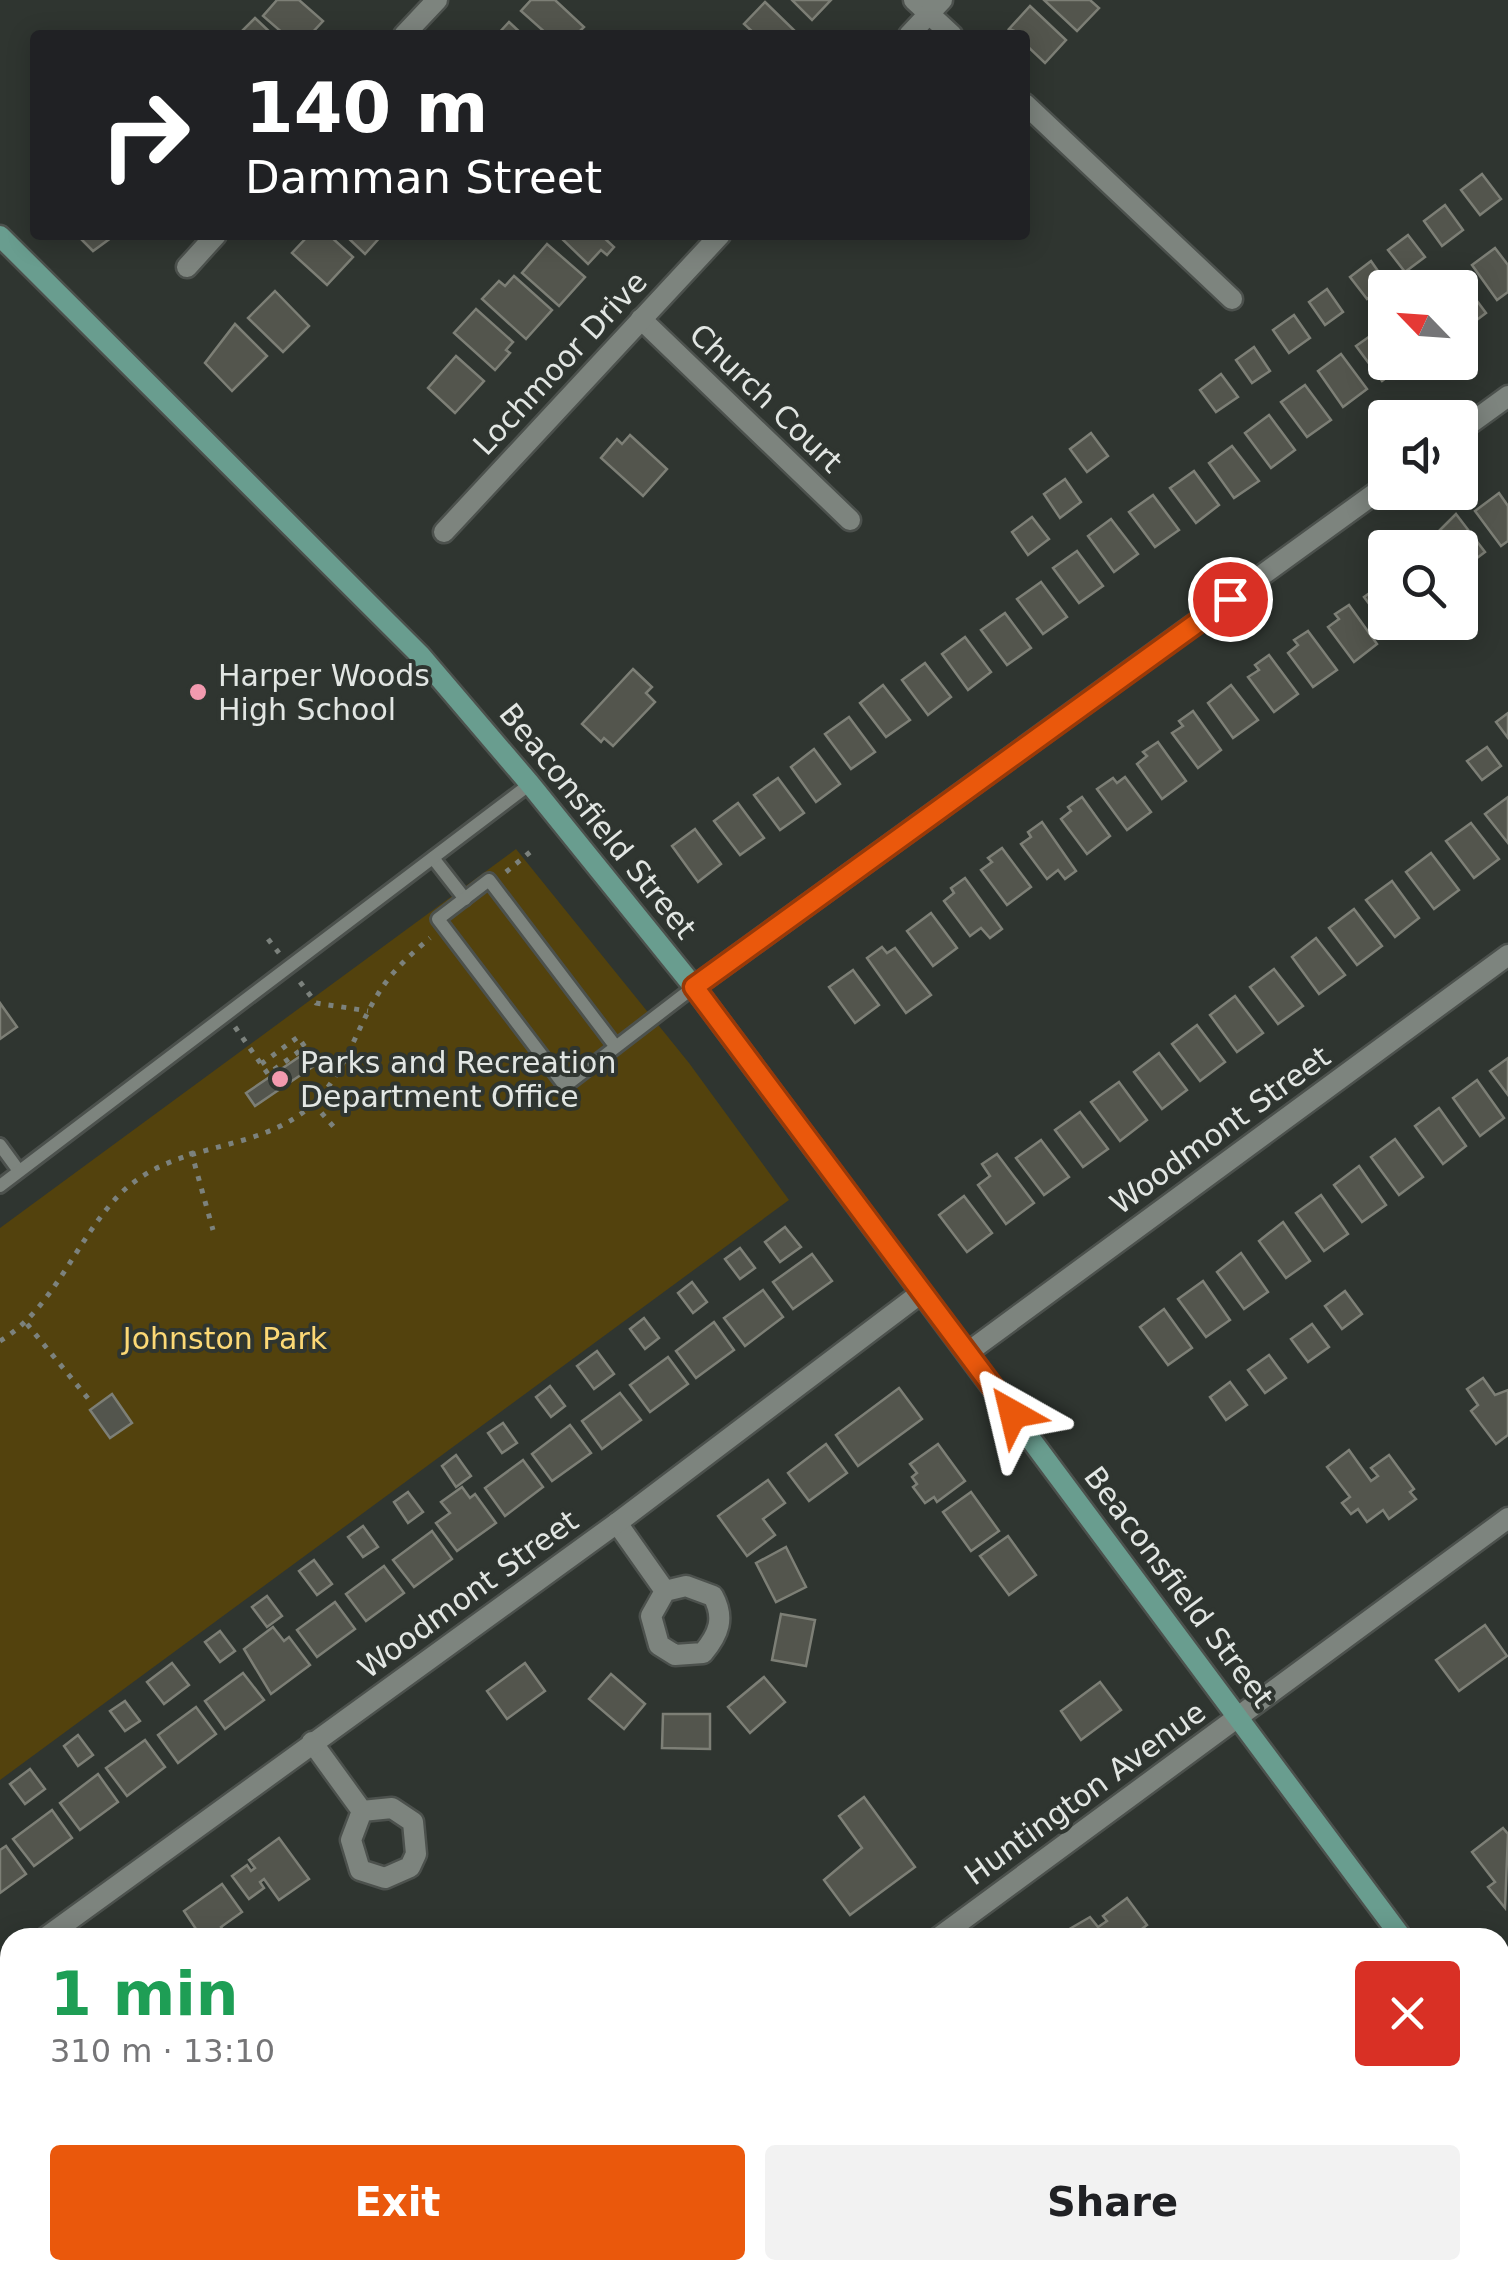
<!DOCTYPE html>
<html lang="en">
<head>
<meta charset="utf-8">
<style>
  body { margin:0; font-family:"DejaVu Sans",sans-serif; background:#f2f2f2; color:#202124; height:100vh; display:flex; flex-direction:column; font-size:38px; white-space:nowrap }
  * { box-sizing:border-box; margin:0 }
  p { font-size:32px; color:#757577 }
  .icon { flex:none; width:55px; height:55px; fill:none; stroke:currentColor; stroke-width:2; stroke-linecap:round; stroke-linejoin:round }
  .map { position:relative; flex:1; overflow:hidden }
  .details { position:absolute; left:0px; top:1928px; width:1510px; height:352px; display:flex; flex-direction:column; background:#fff; border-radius:30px 30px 0 0; box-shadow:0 5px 25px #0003 }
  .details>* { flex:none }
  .banner { position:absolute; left:30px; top:30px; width:1000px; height:210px; border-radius:10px; box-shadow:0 5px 25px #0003; background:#202124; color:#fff; overflow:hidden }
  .needle { width:65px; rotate:295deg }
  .fabs { position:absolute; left:1368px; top:270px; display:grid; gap:20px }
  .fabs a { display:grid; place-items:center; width:110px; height:110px; border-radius:10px; background:#fff; box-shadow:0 5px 25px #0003; font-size:50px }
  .pin { position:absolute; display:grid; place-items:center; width:85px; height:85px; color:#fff; margin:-42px; border:5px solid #fff; border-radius:50%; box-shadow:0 2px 10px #0007 }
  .me { position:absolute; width:110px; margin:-55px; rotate:323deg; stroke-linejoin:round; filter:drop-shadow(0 0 8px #0008) }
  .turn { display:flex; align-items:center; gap:35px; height:210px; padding:0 50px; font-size:45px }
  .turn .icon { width:130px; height:130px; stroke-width:2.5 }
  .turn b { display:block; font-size:70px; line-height:85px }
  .round { display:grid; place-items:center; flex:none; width:105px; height:105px; border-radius:10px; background:#f2f2f2 }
  .head { display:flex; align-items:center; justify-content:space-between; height:170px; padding:0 50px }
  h1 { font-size:60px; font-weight:600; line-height:75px; color:#1e9e55 }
  .primary-button { display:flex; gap:20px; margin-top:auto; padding:20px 50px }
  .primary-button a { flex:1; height:115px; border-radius:10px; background:#ea580c; color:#fff; font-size:40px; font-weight:600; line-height:115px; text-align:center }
  .primary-button a+a { background:#f2f2f2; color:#202124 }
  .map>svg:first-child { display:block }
  .green { fill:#53420d }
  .building { fill:#53554d; stroke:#7d7f76; stroke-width:2.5 }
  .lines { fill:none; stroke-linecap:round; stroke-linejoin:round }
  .lane-casing { stroke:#4c514d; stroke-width:18 }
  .street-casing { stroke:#4c514d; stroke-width:25 }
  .secondary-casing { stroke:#4c514d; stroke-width:25 }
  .path { stroke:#7c827d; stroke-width:5; stroke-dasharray:5 8; stroke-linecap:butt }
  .lane { stroke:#7d847e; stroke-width:12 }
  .street { stroke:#7d847e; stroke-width:20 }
  .secondary { stroke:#699d8f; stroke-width:20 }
  .route-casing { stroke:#983908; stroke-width:25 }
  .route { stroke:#ea580c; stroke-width:18 }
  .poi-dot { fill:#f29aaf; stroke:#2f3530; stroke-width:4 }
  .labels { text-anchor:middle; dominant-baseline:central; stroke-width:8; stroke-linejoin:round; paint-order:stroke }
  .street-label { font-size:30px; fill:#e2e6e3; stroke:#2f3530 }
  .poi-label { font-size:30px; fill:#e2e6e3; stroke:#2f3530; text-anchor:start }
  .park-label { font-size:30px; fill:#fcd875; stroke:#2f3530 }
</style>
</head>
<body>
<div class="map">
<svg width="1508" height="2278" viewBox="0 0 1508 2278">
  <rect width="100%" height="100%" fill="#2f3530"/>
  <path class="green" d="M516 849 689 1063 789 1200 0 1780V1228Z"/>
  <g class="building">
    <path d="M277 0H299L323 21 310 35H285L263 16Z"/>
    <path d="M531 0H555L584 27 576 35H548L521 11Z"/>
    <path d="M792 0H831L812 20Z"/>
    <path d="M1044 0H1090L1099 8 1077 31Z"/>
    <path d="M765 2 799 35H756L744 24Z"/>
    <path d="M1030 6 1066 40 1045 63 1025 44V35L1009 29Z"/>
    <path d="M255 18 273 35H238Z"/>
    <path d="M509 22 523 35H497Z"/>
    <path d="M1482 174 1501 199 1480 215 1461 190Z"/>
    <path d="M1445 205 1463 230 1442 246 1424 221Z"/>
    <path d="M77 235H115L93 251Z"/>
    <path d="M309 235H329L353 257 327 285 292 253Z"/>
    <path d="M345 235H382L365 254Z"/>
    <path d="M558 235H601L614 247 607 255 601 250 588 264Z"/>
    <path d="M1408 235 1425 257 1405 272 1388 250Z"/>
    <path d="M547 244 585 277 559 306 522 273Z"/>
    <path d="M1495 248 1508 265V292L1497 300 1472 265Z"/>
    <path d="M1371 261 1387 284 1367 299 1350 277Z"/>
    <path d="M514 276 552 310 526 339 482 299 499 281 505 286Z"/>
    <path d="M1460 278 1486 313 1462 331 1460 288H1447Z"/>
    <path d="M1327 289 1343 312 1325 325 1309 302Z"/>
    <path d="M275 291 309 326 283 352 248 318Z"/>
    <path d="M476 309 513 342 506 350 510 353 495 370 454 333Z"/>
    <path d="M1294 315 1310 338 1289 353 1273 330Z"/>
    <path d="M235 324 267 356 232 391 205 363Z"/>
    <path d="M1380 329 1385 336V362L1405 364 1382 381 1356 346Z"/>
    <path d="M1254 347 1270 371 1252 383 1236 360Z"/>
    <path d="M1341 354 1367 389 1343 407 1318 371Z"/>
    <path d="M456 356 484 381 455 413 428 388Z"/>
    <path d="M1221 374 1238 397 1216 412 1200 390Z"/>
    <path d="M1305 385 1331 420 1307 437 1281 402Z"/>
    <path d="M1269 415 1295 450 1271 468 1245 433Z"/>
    <path d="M1091 433 1108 456 1087 472 1070 449Z"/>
    <path d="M630 435 667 469 643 496 601 458 617 439 622 444Z"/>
    <path d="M1232 446 1259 481 1234 498 1209 463Z"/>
    <path d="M1194 471 1219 505 1196 523 1170 488Z"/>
    <path d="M1065 479 1081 502 1060 518 1044 494Z"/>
    <path d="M1499 493 1508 506V541L1501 546 1475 511Z"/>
    <path d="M1153 495 1179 530 1155 547 1129 512Z"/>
    <path d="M1456 514 1485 552 1461 570 1460 548H1444L1435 535Z"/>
    <path d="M1032 517 1049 539 1028 555 1012 532Z"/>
    <path d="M1111 519 1138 554 1114 572 1088 536Z"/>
    <path d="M1077 551 1103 586 1079 603 1053 568Z"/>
    <path d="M1385 575V622H1402L1390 632 1364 597 1375 589 1371 584Z"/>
    <path d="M1041 582 1067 617 1043 634 1017 599Z"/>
    <path d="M1349 605 1377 644 1354 662 1328 627 1339 619 1335 614Z"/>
    <path d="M1005 613 1031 648 1007 665 981 630Z"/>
    <path d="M1308 631 1337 670 1313 687 1288 653 1298 645 1294 640Z"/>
    <path d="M965 637 991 672 968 690 942 654Z"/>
    <path d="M1269 655 1298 694 1274 712 1248 677 1259 670 1255 665Z"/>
    <path d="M925 663 951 697 928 715 902 680Z"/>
    <path d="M633 669 652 687 646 693 655 702 613 746 604 738 601 742 582 724Z"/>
    <path d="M883 685 910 720 886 737 860 703Z"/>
    <path d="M1231 685 1258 720 1233 738 1208 703Z"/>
    <path d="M1193 711 1221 750 1198 768 1172 733 1183 726 1179 721Z"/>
    <path d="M1508 713V738L1496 722Z"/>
    <path d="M849 717 875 752 851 769 825 734Z"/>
    <path d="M1158 742 1186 781 1162 799 1137 764 1147 756 1143 752Z"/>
    <path d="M1487 747 1501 766 1482 780 1467 761Z"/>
    <path d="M814 749 840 784 816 802 791 767Z"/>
    <path d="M1125 777 1151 812 1127 830 1097 789 1113 778 1117 783Z"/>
    <path d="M778 778 804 813 780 830 754 795Z"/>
    <path d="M1082 797 1110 836 1087 854 1061 819 1071 811 1068 807Z"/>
    <path d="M1508 797V843L1485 814Z"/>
    <path d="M738 803 764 838 740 855 714 821Z"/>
    <path d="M1042 822 1076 871 1065 879 1058 870 1047 879 1021 844 1031 837 1028 832Z"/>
    <path d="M1471 823 1499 859 1474 878 1446 841Z"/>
    <path d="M695 829 721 864 698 882 672 846Z"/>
    <path d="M1002 848 1031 887 1007 905 981 870 992 862 988 858Z"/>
    <path d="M1431 853 1459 890 1434 909 1406 872Z"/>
    <path d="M965 878 1002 929 990 938 981 928 970 936 944 901 954 893 951 888Z"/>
    <path d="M1392 881 1419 918 1395 937 1366 900Z"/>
    <path d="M1354 909 1382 946 1357 965 1329 928Z"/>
    <path d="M931 913 957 948 933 966 907 931Z"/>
    <path d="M1316 938 1345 975 1319 994 1292 957Z"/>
    <path d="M882 947 887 953 895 948 931 995 906 1013 867 958Z"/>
    <path d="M1274 969 1303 1006 1278 1024 1250 987Z"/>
    <path d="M853 970 879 1005 855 1023 829 987Z"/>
    <path d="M1235 996 1263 1033 1237 1052 1210 1015Z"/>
    <path d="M0 1003 17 1027 0 1039Z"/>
    <path d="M1197 1025 1225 1062 1200 1081 1172 1044Z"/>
    <path d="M305 1053 314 1066 255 1106 246 1093Z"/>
    <path d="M1159 1053 1187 1090 1162 1109 1134 1072Z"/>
    <path d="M1508 1058V1095L1490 1071Z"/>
    <path d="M1477 1080 1504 1118 1480 1136 1453 1098Z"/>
    <path d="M1119 1082 1147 1120 1120 1141 1091 1102Z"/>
    <path d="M1439 1108 1466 1146 1443 1164 1415 1126Z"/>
    <path d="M1080 1112 1108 1149 1083 1167 1055 1130Z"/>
    <path d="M1395 1139 1423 1177 1399 1195 1371 1157Z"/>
    <path d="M1041 1140 1069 1177 1044 1195 1016 1158Z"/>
    <path d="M997 1154 1034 1203 1006 1224 978 1185 990 1176 982 1164Z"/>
    <path d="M1359 1166 1386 1205 1362 1222 1334 1185Z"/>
    <path d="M1321 1195 1348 1234 1324 1251 1296 1213Z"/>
    <path d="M964 1196 992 1233 967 1252 939 1215Z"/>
    <path d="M1283 1222 1310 1261 1286 1278 1259 1241Z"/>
    <path d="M785 1227 801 1247 780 1262 765 1242Z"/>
    <path d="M740 1248 755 1268 740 1279 725 1259Z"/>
    <path d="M1241 1253 1268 1292 1244 1309 1217 1272Z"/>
    <path d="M812 1254 832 1281 793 1309 773 1282Z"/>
    <path d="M1203 1281 1230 1320 1206 1337 1178 1299Z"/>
    <path d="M692 1282 707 1302 693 1313 678 1293Z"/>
    <path d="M763 1290 783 1317 745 1346 724 1318Z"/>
    <path d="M1345 1291 1362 1314 1342 1329 1325 1306Z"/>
    <path d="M1164 1309 1192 1348 1168 1365 1140 1327Z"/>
    <path d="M644 1318 659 1338 645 1349 630 1329Z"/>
    <path d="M714 1322 734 1350 696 1378 676 1351Z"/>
    <path d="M1312 1324 1329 1347 1308 1362 1291 1339Z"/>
    <path d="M597 1351 614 1374 594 1389 577 1366Z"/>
    <path d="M1269 1355 1286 1378 1265 1393 1248 1370Z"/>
    <path d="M668 1357 688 1384 650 1412 630 1385Z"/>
    <path d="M1483 1378 1495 1395 1508 1390V1435L1496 1444 1471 1411 1478 1405 1467 1389Z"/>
    <path d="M1230 1382 1247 1405 1226 1420 1210 1397Z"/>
    <path d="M550 1386 565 1406 551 1417 536 1397Z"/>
    <path d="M899 1388 922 1419 858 1466 836 1435Z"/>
    <path d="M620 1393 641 1420 602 1449 582 1421Z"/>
    <path d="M112 1394 132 1423 110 1438 90 1410Z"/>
    <path d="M503 1423 517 1443 502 1453 488 1433Z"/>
    <path d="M570 1425 591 1453 552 1481 532 1454Z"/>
    <path d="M826 1444 847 1473 809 1501 788 1473Z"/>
    <path d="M938 1444 965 1481 937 1502 934 1497 925 1503 913 1487 917 1484 912 1477 917 1473 910 1464Z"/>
    <path d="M1349 1450 1371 1481 1378 1476 1371 1468 1389 1455 1414 1489 1410 1492 1416 1499 1389 1519 1383 1510 1367 1522 1358 1509 1351 1514 1342 1503 1350 1497 1327 1467Z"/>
    <path d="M456 1455 471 1476 456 1487 442 1466Z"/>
    <path d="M523 1460 543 1487 505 1516 485 1488Z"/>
    <path d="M768 1480 785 1503 763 1519 775 1535 747 1556 718 1516Z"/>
    <path d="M462 1487 470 1498 475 1494 496 1523 457 1551 436 1523 450 1513 441 1502Z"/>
    <path d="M408 1492 423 1512 408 1523 394 1502Z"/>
    <path d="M971 1492 999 1531 971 1551 943 1512Z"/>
    <path d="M363 1526 378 1547 363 1557 348 1537Z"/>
    <path d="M432 1531 452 1559 414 1587 393 1560Z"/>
    <path d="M1008 1536 1036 1575 1009 1595 980 1556Z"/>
    <path d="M786 1547 806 1587 776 1602 756 1563Z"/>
    <path d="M314 1560 332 1584 317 1595 299 1571Z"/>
    <path d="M384 1566 404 1593 366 1621 346 1594Z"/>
    <path d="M267 1596 282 1616 267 1627 252 1607Z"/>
    <path d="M335 1602 355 1629 317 1657 297 1630Z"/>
    <path d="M781 1614 815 1620 806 1666 772 1660Z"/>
    <path d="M1485 1625 1507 1656 1459 1691 1436 1660Z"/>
    <path d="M273 1627 284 1641 289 1637 310 1665 271 1694 244 1649Z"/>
    <path d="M220 1631 235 1651 220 1662 205 1642Z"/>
    <path d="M172 1663 189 1685 164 1704 147 1682Z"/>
    <path d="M525 1663 545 1691 507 1719 487 1691Z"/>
    <path d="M243 1673 264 1700 225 1729 205 1701Z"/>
    <path d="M611 1674 645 1704 624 1729 589 1699Z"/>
    <path d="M764 1677 785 1702 750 1733 728 1707Z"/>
    <path d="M1100 1682 1121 1710 1081 1740 1061 1711Z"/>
    <path d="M125 1701 140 1721 125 1731 110 1711Z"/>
    <path d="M196 1707 216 1734 178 1763 158 1735Z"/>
    <path d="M663 1714H710V1749L662 1748Z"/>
    <path d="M78 1735 93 1755 78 1766 64 1746Z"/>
    <path d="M145 1740 165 1767 127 1796 106 1768Z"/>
    <path d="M30 1769 45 1789 25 1804 10 1784Z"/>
    <path d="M98 1774 118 1802 80 1830 60 1803Z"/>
    <path d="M864 1797 915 1867 850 1915 824 1880 862 1848 839 1816Z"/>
    <path d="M52 1810 72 1838 34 1866 13 1839Z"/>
    <path d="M1503 1828 1508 1834 1505 1908 1488 1887 1495 1882 1472 1852Z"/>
    <path d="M279 1838 309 1879 279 1900 264 1879 260 1882 264 1888 249 1899 232 1876 247 1865 251 1871 255 1868 249 1860Z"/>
    <path d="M6 1846 26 1874 0 1893V1850Z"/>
    <path d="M222 1884 242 1912 221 1927 228 1938H191L198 1932 184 1911Z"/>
    <path d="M1127 1898 1147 1925 1130 1938H1054L1090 1917 1098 1927 1107 1921 1103 1916Z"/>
    <path d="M10 2115V2159L0 2150V2126Z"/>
  </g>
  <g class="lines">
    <defs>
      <g id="lane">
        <path d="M433 858 465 899"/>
        <path d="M616 1047 489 880 438 919 565 1086 694 987"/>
        <path d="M0 1145 19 1171"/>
        <path d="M0 1186 530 784"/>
      </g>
      <g id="street">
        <path d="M914 0 952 35"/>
        <path d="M404 35 437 0"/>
        <path d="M909 35 942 0"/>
        <path d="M1025 104 1232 299"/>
        <path d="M187 267 216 235"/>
        <path d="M641 319 850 520"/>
        <path d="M1460 431 1508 396"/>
        <path d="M444 532 720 235"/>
        <path d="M694 987 1385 486"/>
        <path d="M967 1353 1508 955"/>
        <path d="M617 1523 665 1591 651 1616 659 1645 675 1655 703 1653C719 1634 725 1618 713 1596L686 1586 665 1591"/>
        <path d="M312 1742 362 1811 351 1840 360 1870 385 1878 410 1867 416 1854 413 1822 392 1808 362 1811"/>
        <path d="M45 1938 617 1523 921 1293"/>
        <path d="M938 1938 1508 1518"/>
        <path d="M0 1971 10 1963"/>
        <path d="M474 2278 485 2270"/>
      </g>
      <g id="secondary">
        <path d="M0 236 420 655 530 784 694 987 1402 1938"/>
        <path d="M1500 2069 1508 2080"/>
      </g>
    </defs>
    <use href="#lane" class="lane-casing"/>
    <use href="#street" class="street-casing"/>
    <use href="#secondary" class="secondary-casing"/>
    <g class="path">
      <path d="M506 872 535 848"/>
      <path d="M268 939 279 953"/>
      <path d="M300 982 316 1003 368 1011"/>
      <path d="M235 1027 268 1074 305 1047 298 1037 261 1064"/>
      <path d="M313 1103 338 1132"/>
      <path d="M191 1151 213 1230"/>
      <path d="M27 1324 91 1402"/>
      <path d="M0 1341C54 1309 76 1239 120 1194 176 1139 256 1155 312 1105 345 1074 355 1031 378 994 391 972 411 954 430 938"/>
    </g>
    <use href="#lane" class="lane"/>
    <use href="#street" class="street"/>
    <use href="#secondary" class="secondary"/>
  </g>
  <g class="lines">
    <defs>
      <path id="route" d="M1013 1414 694 987 1230 599"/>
    </defs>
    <use href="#route" class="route-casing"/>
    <use href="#route" class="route"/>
  </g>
  <g class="poi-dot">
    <circle cx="198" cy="692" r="10"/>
    <circle cx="280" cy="1079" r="10"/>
  </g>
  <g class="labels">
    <g class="street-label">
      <text transform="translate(560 363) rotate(-47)">Lochmoor Drive</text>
      <text transform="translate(766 398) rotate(44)">Church Court</text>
      <text transform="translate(598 821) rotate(51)">Beaconsfield Street</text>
      <text transform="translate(1220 1130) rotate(-36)">Woodmont Street</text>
      <text transform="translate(1179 1587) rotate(53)">Beaconsfield Street</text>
      <text transform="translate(468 1594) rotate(-36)">Woodmont Street</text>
      <text transform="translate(1085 1793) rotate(-36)">Huntington Avenue</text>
    </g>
    <g class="poi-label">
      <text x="218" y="675">Harper Woods<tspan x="218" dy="34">High School</tspan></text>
      <text x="300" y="1062">Parks and Recreation<tspan x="300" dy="34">Department Office</tspan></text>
    </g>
    <g class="park-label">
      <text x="225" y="1338">Johnston Park</text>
    </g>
  </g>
</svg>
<div class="fabs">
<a><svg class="needle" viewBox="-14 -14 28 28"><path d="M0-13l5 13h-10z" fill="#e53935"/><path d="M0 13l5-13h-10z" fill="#757577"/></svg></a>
<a><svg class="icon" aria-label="sound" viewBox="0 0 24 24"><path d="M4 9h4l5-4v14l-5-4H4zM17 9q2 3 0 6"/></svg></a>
<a><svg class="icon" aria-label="search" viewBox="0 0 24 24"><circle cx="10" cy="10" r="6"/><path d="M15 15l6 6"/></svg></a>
</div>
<div class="pin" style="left:1230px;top:599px;background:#d93025"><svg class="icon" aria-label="arrive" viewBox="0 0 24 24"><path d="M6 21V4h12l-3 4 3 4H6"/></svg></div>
<svg class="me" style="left:1013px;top:1414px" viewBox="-20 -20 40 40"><path d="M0-17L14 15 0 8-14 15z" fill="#ea580c" stroke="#fff" stroke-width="4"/></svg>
<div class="banner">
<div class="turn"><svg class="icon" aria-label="right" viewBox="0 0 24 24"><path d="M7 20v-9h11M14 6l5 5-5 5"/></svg><div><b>140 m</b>Damman Street</div></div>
</div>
<section class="details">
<div class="head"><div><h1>1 min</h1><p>310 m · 13:10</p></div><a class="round" style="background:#d93025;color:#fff"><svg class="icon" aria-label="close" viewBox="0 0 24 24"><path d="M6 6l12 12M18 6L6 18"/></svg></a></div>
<div class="primary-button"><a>Exit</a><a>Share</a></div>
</section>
</div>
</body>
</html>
